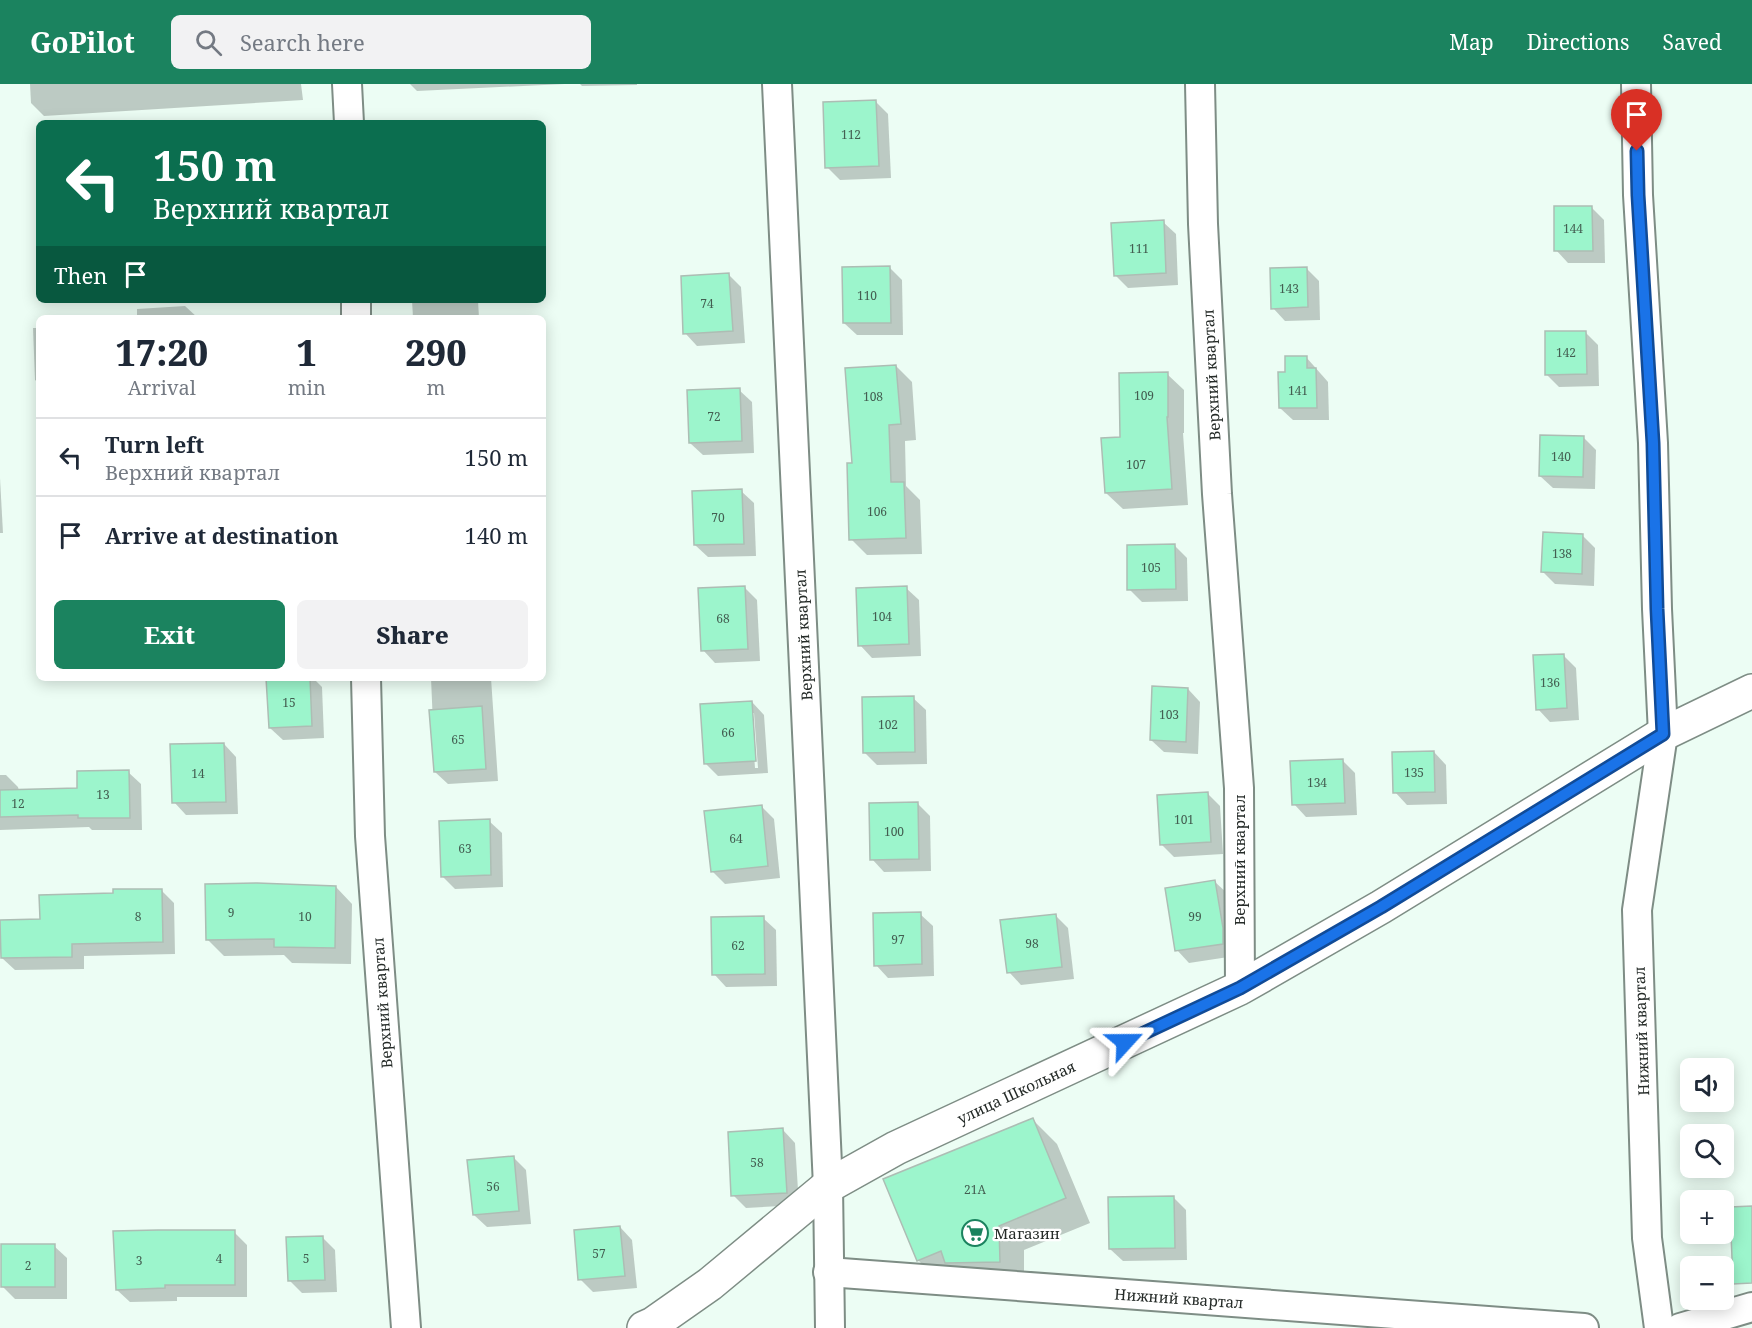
<!DOCTYPE html>
<html lang="en">
<head>
<meta charset="utf-8">
<style>
  body { margin:0; font-family:"Noto Serif",serif; background:#f2f2f3; color:#1f2937; height:100vh; display:flex; flex-direction:column; font-size:22px; white-space:nowrap }
  * { box-sizing:border-box; margin:0 }
  p { font-size:20px; color:#747a83 }
  .icon { flex:none; width:33px; height:33px; fill:none; stroke:currentColor; stroke-width:2; stroke-linecap:round; stroke-linejoin:round }
  .map { position:relative; flex:1; overflow:hidden }
  .sheet { position:absolute; left:36px; top:231px; width:510px; height:366px; display:flex; flex-direction:column; background:#fff; border-radius:9px; box-shadow:0 3px 15px #0003 }
  .sheet>* { flex:none }
  .guide { position:absolute; left:36px; top:36px; width:510px; height:183px; border-radius:9px; box-shadow:0 3px 15px #0003; background:#0b6e4f; color:#fff; overflow:hidden }
  .controls { position:absolute; left:1680px; top:974px; display:grid; gap:12px }
  .controls a { display:grid; place-items:center; width:54px; height:54px; border-radius:9px; background:#fff; box-shadow:0 3px 15px #0003; font-size:30px }
  .pin { position:absolute; display:grid; place-items:center; width:51px; height:51px; color:#fff; margin:-62px -26px; border-radius:50% 50% 50% 0; rotate:-45deg; box-shadow:0 0 6px #0007 }
  .pin .icon { rotate:45deg }
  .me { position:absolute; width:66px; margin:-33px; rotate:66deg; stroke-linejoin:round; filter:drop-shadow(0 0 4px #0008) }
  .turn { display:flex; align-items:center; gap:21px; height:126px; padding:0 18px; font-size:27px }
  .turn .icon { width:78px; height:78px; stroke-width:2.5 }
  .turn b { display:block; font-size:42px; line-height:51px }
  .then { display:flex; align-items:center; height:57px; padding:0 18px; background:#0003; gap:12px; font-size:22px }
  .eta { display:flex; justify-content:space-evenly; align-items:center; height:102px; text-align:center }
  .eta b { font-size:36px; font-weight:800; line-height:42px }
  .action { display:flex; gap:12px; margin-top:auto; padding:12px 18px }
  .action a { flex:1; height:69px; border-radius:9px; background:#1b835f; color:#fff; font-size:24px; font-weight:800; line-height:69px; text-align:center }
  .action a+a { background:#f2f2f3; color:#1f2937 }
  ul { padding:0; list-style:none }
  li { display:flex; align-items:center; gap:18px; height:78px; padding:0 18px; border-top:2px solid #e0e1e3 }
  li div { flex:1 }
  li b { display:block; font-size:22px }
  li em { font-style:normal }
  header { display:flex; align-items:center; gap:36px; box-sizing:border-box; height:84px; padding:0 30px; background:#1b835f; color:#fff }
  header strong { font-size:28px }
  nav { display:flex; gap:33px; margin-inline-start:auto; font-size:21px }
  .search { width:420px; height:54px; background:#f2f2f3; display:flex; align-items:center; gap:15px; box-sizing:border-box; padding:0 21px; border-radius:9px; color:#747a83; font-size:22px }
  .map>svg:first-child { display:block }
  .shadow { fill:#0003; fill-rule:evenodd }
  .building { fill:#9cf5cc; stroke:#adbdb4; stroke-width:1.5 }
  .lines { fill:none; stroke-linecap:round; stroke-linejoin:round }
  .minor-casing { stroke:#7e8d85; stroke-width:32 }
  .tertiary-casing { stroke:#7e8d85; stroke-width:36 }
  .minor { stroke:#fff; stroke-width:28 }
  .tertiary { stroke:#fff; stroke-width:33 }
  .route-casing { stroke:#114b97; stroke-width:15 }
  .route { stroke:#1a73e8; stroke-width:10 }
  .labels { text-anchor:middle; dominant-baseline:central; stroke-width:4.5; stroke-linejoin:round; paint-order:stroke }
  .number-label { font-size:12px; fill:#435e51 }
  .street-label { font-size:15px; fill:#252b28; stroke:#fff }
  .poi-label { font-size:15px; fill:#252b28; stroke:#fff; text-anchor:start }
</style>
</head>
<body>
<header>
<strong>GoPilot</strong>
<div class="search"><svg class="icon" aria-label="search" viewBox="0 0 24 24"><circle cx="10" cy="10" r="6"/><path d="M15 15l6 6"/></svg>Search here</div>
<nav><a>Map</a><a>Directions</a><a>Saved</a></nav>
</header>
<div class="map">
<svg width="1752" height="1244" viewBox="0 0 1752 1244">
  <rect width="100%" height="100%" fill="#ecfdf4"/>
  <g class="shadow">
    <path d="M30 0H301L303 16 44 32 31 19Z"/>
    <path d="M410 0H565L417 7Z"/>
    <path d="M580 0H637V1L582 2Z"/>
    <path d="M876 18 888 30 891 94 840 96 827 83Z"/>
    <path d="M1592 124 1604 136 1605 179H1568L1556 166Z"/>
    <path d="M1163 138 1176 150 1178 201 1128 204 1115 191Z"/>
    <path d="M890 184 902 196 903 251H857L844 239Z"/>
    <path d="M1306 184 1319 197 1320 236 1285 237 1273 224Z"/>
    <path d="M729 191 741 203 745 259 697 262 685 249Z"/>
    <path d="M412 216H478L479 234H413Z"/>
    <path d="M185 222 198 234H137V225Z"/>
    <path d="M33 244H39V299L35 296Z"/>
    <path d="M1585 248 1598 261 1599 302 1559 303 1546 290Z"/>
    <path d="M1306 273 1328 298 1329 336H1293L1280 324 1287 290Z"/>
    <path d="M896 282 912 298 916 356 905 357 906 402 920 416 922 470 867 471 851 455 853 381Z"/>
    <path d="M1167 290 1184 306V349H1183L1188 421 1123 425 1106 409 1122 355Z"/>
    <path d="M739 306 752 318 754 369 703 371 690 359Z"/>
    <path d="M1583 353 1596 366 1595 405 1553 404 1540 392Z"/>
    <path d="M39 386V441L36 387Z"/>
    <path d="M0 394 3 449H0Z"/>
    <path d="M741 407 754 419 756 472 708 473 695 461Z"/>
    <path d="M1583 452 1595 464 1594 502 1555 500 1543 488Z"/>
    <path d="M1174 461 1187 474 1188 517 1142 518 1129 505Z"/>
    <path d="M744 503 757 516 760 577 715 579 703 566Z"/>
    <path d="M906 504 919 516 921 572 872 574 860 561Z"/>
    <path d="M1563 571 1576 584 1579 636 1550 638 1538 625Z"/>
    <path d="M268 594H313L322 603 324 654 283 656 270 644Z"/>
    <path d="M431 594H496H491L498 697 448 700 435 688Z"/>
    <path d="M1188 605 1200 618 1198 670 1164 668 1151 656Z"/>
    <path d="M913 614 926 626 927 680 877 681 864 668Z"/>
    <path d="M752 618 764 631 768 689 718 692 705 679ZM751 629H754L758 684H755Z"/>
    <path d="M224 660 236 673 238 730 186 731 174 718Z"/>
    <path d="M1434 668 1446 681 1447 720 1407 721 1395 708Z"/>
    <path d="M1342 676 1355 689 1357 731 1306 733 1294 720Z"/>
    <path d="M128 688 141 700 142 746H92L89 743 0 746V691H6L18 703 19 707 79 705Z"/>
    <path d="M1208 710 1220 722 1223 770 1174 773 1161 760Z"/>
    <path d="M917 719 930 732 931 787 884 788 872 775Z"/>
    <path d="M761 722 774 735 780 794 725 800 712 787Z"/>
    <path d="M489 737 502 749 503 803 455 805 443 793Z"/>
    <path d="M1215 798 1228 810 1235 872 1189 879 1177 866Z"/>
    <path d="M336 803 352 820 351 880 292 879 284 871 224 872 207 855Z"/>
    <path d="M161 806 174 819 175 870 84 872V885L15 886 2 874 42 837 115 811Z"/>
    <path d="M920 830 933 842 934 892 888 894 876 881Z"/>
    <path d="M1055 831 1068 844 1074 895 1021 901 1009 888Z"/>
    <path d="M763 834 776 846 777 902 726 903 714 890Z"/>
    <path d="M1032 1035 1057 1060 1090 1139 1024 1166V1202L943 1201 918 1176Z"/>
    <path d="M783 1046 795 1059 799 1121 746 1124 733 1111Z"/>
    <path d="M514 1074 526 1086 531 1140 487 1143 474 1131Z"/>
    <path d="M1173 1113 1186 1126 1187 1176 1123 1177 1110 1165Z"/>
    <path d="M620 1143 632 1156 637 1204 593 1208 580 1195Z"/>
    <path d="M234 1148 247 1161V1213H177V1217L130 1218 117 1206Z"/>
    <path d="M322 1153 335 1166 337 1208 302 1209 290 1197Z"/>
    <path d="M54 1162 67 1174V1215H15L2 1202Z"/>
  </g>
  <g class="building">
    <path d="M876 16 879 82 825 84 823 18Z"/>
    <path d="M1554 122H1592L1593 167H1554Z"/>
    <path d="M1164 136 1166 189 1114 192 1111 139Z"/>
    <path d="M890 182 891 239H843L842 183Z"/>
    <path d="M1307 183 1308 223 1271 225 1270 184Z"/>
    <path d="M729 189 733 247 683 250 681 192Z"/>
    <path d="M1545 247H1586L1587 290 1545 291Z"/>
    <path d="M1285 272H1307V284H1316L1317 324H1279L1278 288H1285Z"/>
    <path d="M896 281 901 340 889 341 891 398H904L906 454 849 456 847 379H852L845 284Z"/>
    <path d="M1168 288V333H1167L1172 405 1105 409 1101 354 1120 353 1119 289Z"/>
    <path d="M740 304 742 357 689 359 687 306Z"/>
    <path d="M1540 351 1584 352 1583 393 1539 392Z"/>
    <path d="M742 405 744 460 694 461 692 407Z"/>
    <path d="M1543 448 1583 450 1582 490 1541 488Z"/>
    <path d="M1175 460 1176 505 1127 506V461Z"/>
    <path d="M745 502 748 565 701 567 698 504Z"/>
    <path d="M907 502 909 560 858 562 856 504Z"/>
    <path d="M1564 570 1567 624 1536 626 1533 571Z"/>
    <path d="M266 594H310L312 642 269 644Z"/>
    <path d="M1152 602 1188 604 1186 658 1150 656Z"/>
    <path d="M914 612 915 668 863 669 862 613Z"/>
    <path d="M752 617 756 677 704 680 700 620Z"/>
    <path d="M482 622 486 685 434 688 429 626Z"/>
    <path d="M224 659 226 718 172 719 170 660Z"/>
    <path d="M1434 667 1435 708 1393 709 1392 668Z"/>
    <path d="M1343 675 1345 719 1292 721 1290 677Z"/>
    <path d="M129 686 130 734H78V731L0 733V706L77 704V687Z"/>
    <path d="M1208 708 1211 758 1160 761 1157 711Z"/>
    <path d="M918 718 919 775 870 776 869 719Z"/>
    <path d="M762 721 768 782 711 788 704 727Z"/>
    <path d="M490 735 491 791 441 793 439 737Z"/>
    <path d="M1215 796 1223 844V860L1175 867 1165 804Z"/>
    <path d="M257 799 336 802 335 864 274 863V855L206 856 205 800Z"/>
    <path d="M113 805H162L163 858 72 860V873L1 874 0 836 40 835 39 811 113 809Z"/>
    <path d="M921 828 922 880 874 882 873 829Z"/>
    <path d="M1056 830 1062 883 1007 889 1000 836Z"/>
    <path d="M764 832 765 890 712 891 711 833Z"/>
    <path d="M1033 1034 1066 1114 999 1142 1000 1178 945 1179 941 1167 917 1177 883 1095Z"/>
    <path d="M783 1044 787 1109 731 1112 728 1048Z"/>
    <path d="M514 1072 519 1127 473 1131 467 1076Z"/>
    <path d="M1174 1112 1175 1164 1109 1165 1108 1113Z"/>
    <path d="M1752 1122V1199L1733 1200 1730 1123Z"/>
    <path d="M620 1142 625 1192 578 1196 574 1146Z"/>
    <path d="M158 1146H235V1201H165V1204L116 1206 113 1147Z"/>
    <path d="M323 1152 325 1196 288 1197 286 1153Z"/>
    <rect x="1" y="1160" width="54" height="43"/>
  </g>
  <g class="lines">
    <defs>
      <g id="minor">
        <path d="M347 0 349 39"/>
        <path d="M777 0 828 1102 830 1244"/>
        <path d="M1200 0 1203 140 1217 410 1239 704 1240 904"/>
        <path d="M1636 0 1638 111 1653 359 1657 525 1663 650 1637 826 1647 1154 1659 1244"/>
        <path d="M356 216V234"/>
        <path d="M366 594 370 752 406 1244"/>
        <path d="M828 1188 1584 1244"/>
        <path d="M1680 1244 1752 1223"/>
      </g>
      <path id="tertiary" d="M644 1244 653 1240 710 1200 828 1102 896 1064 1240 904 1381 823 1663 650 1752 607"/>
    </defs>
    <use href="#minor" class="minor-casing"/>
    <use href="#tertiary" class="tertiary-casing"/>
    <use href="#minor" class="minor"/>
    <use href="#tertiary" class="tertiary"/>
  </g>
  <g class="lines">
    <defs>
      <path id="route" d="M1125 958 1240 904 1381 823 1663 650 1657 525 1653 359 1638 111 1637 67"/>
    </defs>
    <use href="#route" class="route-casing"/>
    <use href="#route" class="route"/>
  </g>
  <defs>
    <symbol id="supermarket-ring" viewBox="-11 -11 22 22"><circle r="9.5" fill="#fff" stroke="#1b835f" stroke-width="1.5"/><path d="M-6-5.5h2.5l.6 2H6L4.5 2H-2.5L-4.4-4H-6ZM-1.5 3.2a1.3 1.3 0 1 0 .1 0ZM3 3.2a1.3 1.3 0 1 0 .1 0Z" fill="#1b835f"/></symbol>
  </defs>
  <g fill-rule="evenodd">
    <use href="#supermarket-ring" x="960" y="1134" width="30" height="30"/>
  </g>
  <g class="labels">
    <g class="number-label">
      <text x="851" y="50">112</text>
      <text x="1573" y="144">144</text>
      <text x="1139" y="164">111</text>
      <text x="1289" y="204">143</text>
      <text x="867" y="211">110</text>
      <text x="707" y="219">74</text>
      <text x="1566" y="268">142</text>
      <text x="1298" y="306">141</text>
      <text x="1144" y="311">109</text>
      <text x="873" y="312">108</text>
      <text x="714" y="332">72</text>
      <text x="1561" y="372">140</text>
      <text x="1136" y="380">107</text>
      <text x="877" y="427">106</text>
      <text x="718" y="433">70</text>
      <text x="1562" y="469">138</text>
      <text x="1151" y="483">105</text>
      <text x="882" y="532">104</text>
      <text x="723" y="534">68</text>
      <text x="1550" y="598">136</text>
      <text x="289" y="618">15</text>
      <text x="1169" y="630">103</text>
      <text x="888" y="640">102</text>
      <text x="728" y="648">66</text>
      <text x="458" y="655">65</text>
      <text x="1414" y="688">135</text>
      <text x="198" y="689">14</text>
      <text x="1317" y="698">134</text>
      <text x="103" y="710">13</text>
      <text x="18" y="719">12</text>
      <text x="1184" y="735">101</text>
      <text x="894" y="747">100</text>
      <text x="736" y="754">64</text>
      <text x="465" y="764">63</text>
      <text x="231" y="828">9</text>
      <text x="138" y="832">8</text>
      <text x="305" y="832">10</text>
      <text x="1195" y="832">99</text>
      <text x="898" y="855">97</text>
      <text x="1032" y="859">98</text>
      <text x="738" y="861">62</text>
      <text x="757" y="1078">58</text>
      <text x="493" y="1102">56</text>
      <text x="975" y="1105">21А</text>
      <text x="599" y="1169">57</text>
      <text x="219" y="1174">4</text>
      <text x="306" y="1174">5</text>
      <text x="139" y="1176">3</text>
      <text x="28" y="1181">2</text>
    </g>
    <g class="street-label">
      <text transform="translate(1211 291) rotate(-93)">Верхний квартал</text>
      <text transform="translate(803 551) rotate(-93)">Верхний квартал</text>
      <text transform="translate(1239 776) rotate(-90)">Верхний квартал</text>
      <text transform="translate(382 919) rotate(-94)">Верхний квартал</text>
      <text transform="translate(1641 947) rotate(-92)">Нижний квартал</text>
      <text transform="translate(1016 1008) rotate(-25)">улица Школьная</text>
      <text transform="translate(1179 1214) rotate(4)">Нижний квартал</text>
    </g>
    <g class="poi-label">
      <text x="994" y="1149">Магазин</text>
    </g>
  </g>
</svg>
<div class="controls">
<a><svg class="icon" aria-label="sound" viewBox="0 0 24 24"><path d="M4 9h4l5-4v14l-5-4H4zM17 9q2 3 0 6"/></svg></a>
<a><svg class="icon" aria-label="search" viewBox="0 0 24 24"><circle cx="10" cy="10" r="6"/><path d="M15 15l6 6"/></svg></a>
<a>+</a>
<a>−</a>
</div>
<div class="pin" style="left:1637px;top:67px;background:#d93025"><svg class="icon" aria-label="arrive" viewBox="0 0 24 24"><path d="M6 21V4h12l-3 4 3 4H6"/></svg></div>
<svg class="me" style="left:1125px;top:958px" viewBox="-20 -20 40 40"><path d="M0-17L14 15 0 8-14 15z" fill="#1a73e8" stroke="#fff" stroke-width="4"/></svg>
<div class="guide">
<div class="turn"><svg class="icon" aria-label="left" viewBox="0 0 24 24"><path d="M17 20v-9H6M10 6l-5 5 5 5"/></svg><div><b>150 m</b>Верхний квартал</div></div>
<div class="then">Then<svg class="icon" aria-label="arrive" viewBox="0 0 24 24"><path d="M6 21V4h12l-3 4 3 4H6"/></svg></div>
</div>
<section class="sheet">
<div class="eta">
<div><b>17:20</b><p>Arrival</p></div>
<div><b>1</b><p>min</p></div>
<div><b>290</b><p>m</p></div>
</div>
<ul>
<li><svg class="icon" aria-label="left" viewBox="0 0 24 24"><path d="M17 20v-9H6M10 6l-5 5 5 5"/></svg><div><b>Turn left</b><p>Верхний квартал</p></div><em>150 m</em></li>
<li><svg class="icon" aria-label="arrive" viewBox="0 0 24 24"><path d="M6 21V4h12l-3 4 3 4H6"/></svg><div><b>Arrive at destination</b></div><em>140 m</em></li>
</ul>
<div class="action"><a>Exit</a><a>Share</a></div>
</section>
</div>
</body>
</html>
